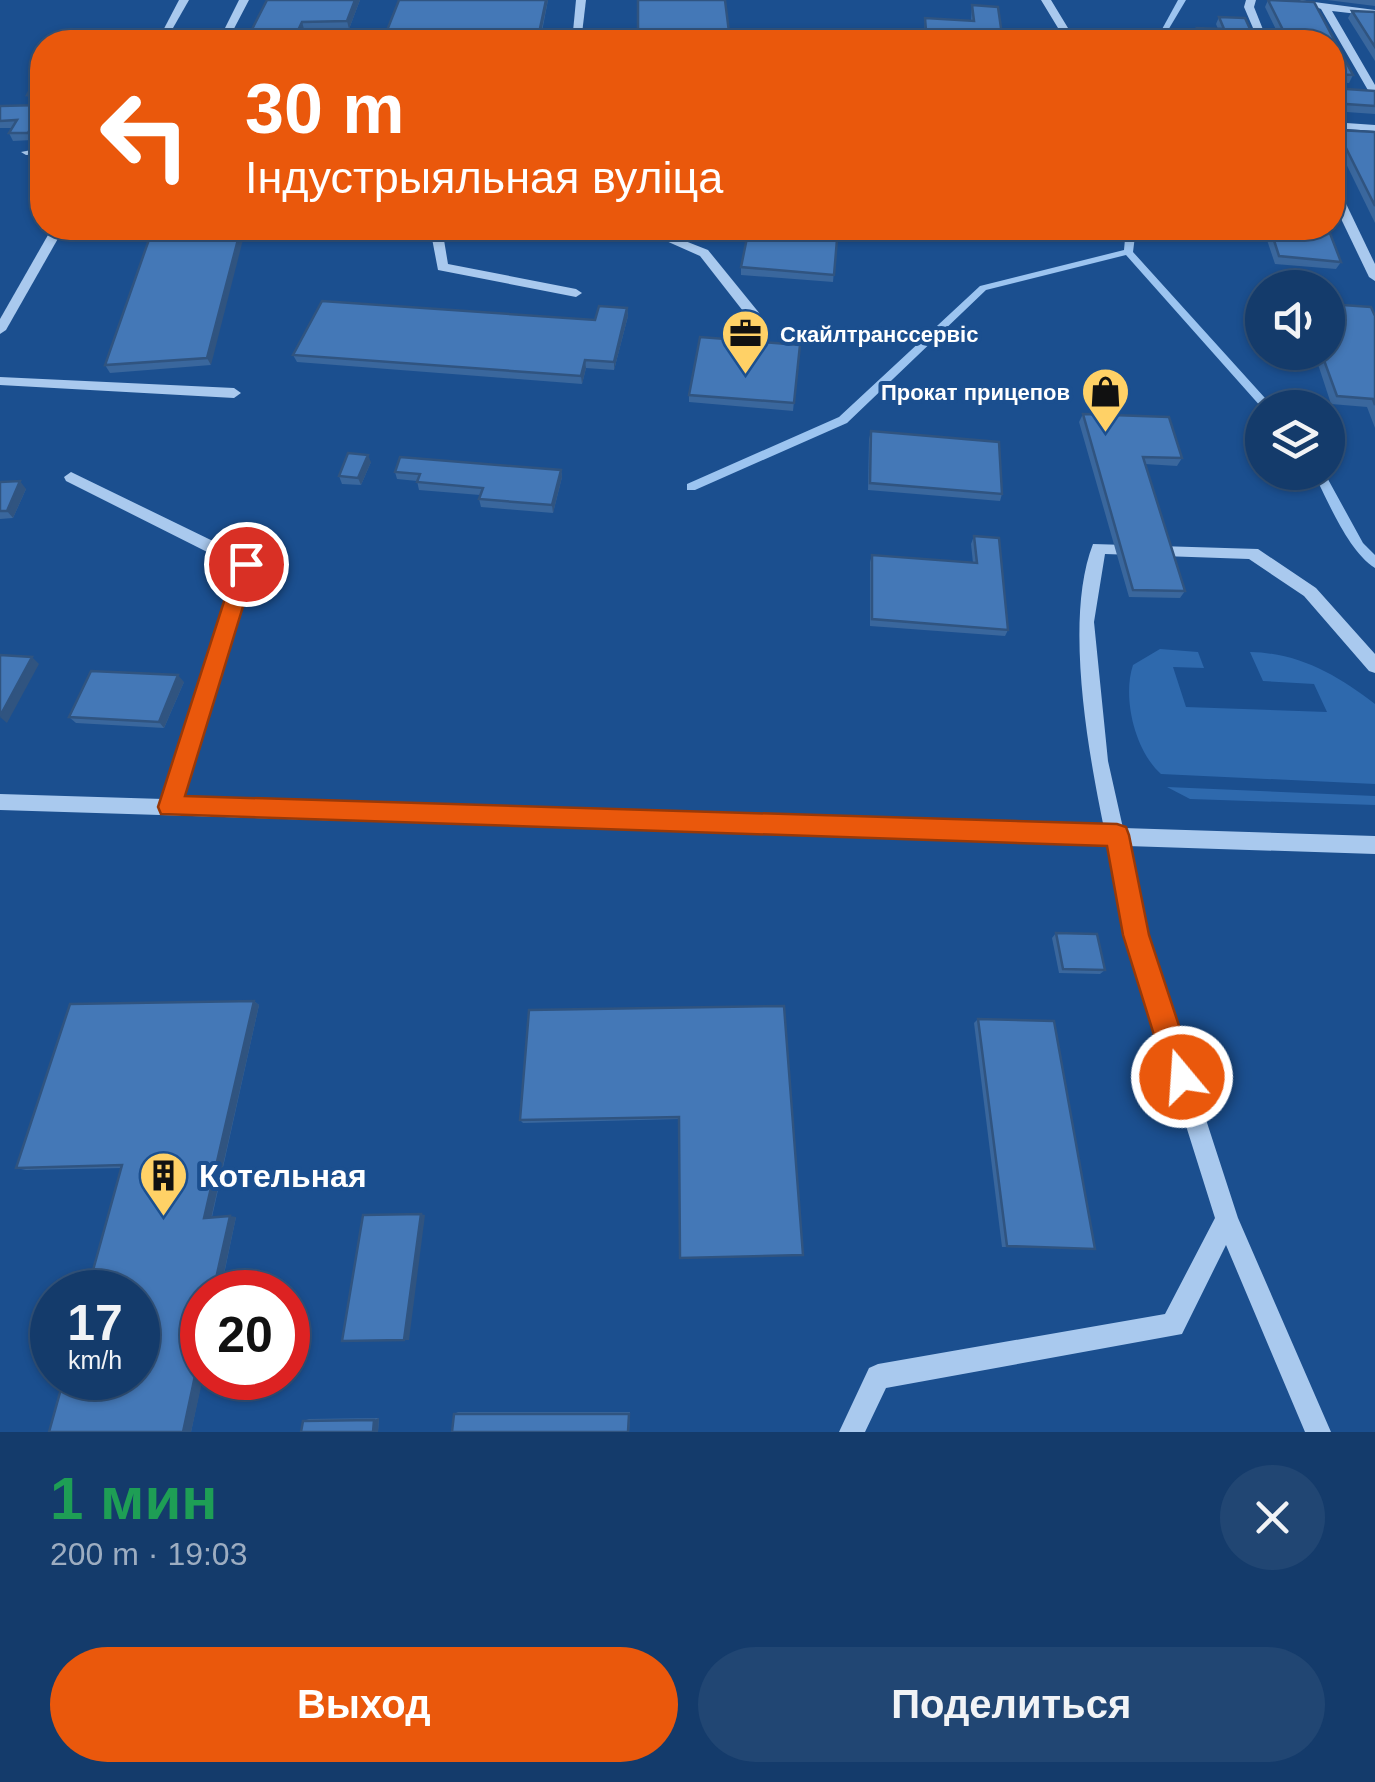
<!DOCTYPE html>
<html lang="ru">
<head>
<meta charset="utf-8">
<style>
  body { margin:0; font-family:Arial,sans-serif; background:#214673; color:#f1f3f6; height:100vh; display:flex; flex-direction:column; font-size:38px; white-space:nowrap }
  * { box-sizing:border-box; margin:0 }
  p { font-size:32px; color:#9dadc1 }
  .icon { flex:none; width:55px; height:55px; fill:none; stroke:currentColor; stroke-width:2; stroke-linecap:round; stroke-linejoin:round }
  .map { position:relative; height:1432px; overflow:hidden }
  .drawer { display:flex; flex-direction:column; background:#143b6b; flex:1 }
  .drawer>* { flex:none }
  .top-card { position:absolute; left:30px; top:30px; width:1315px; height:210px; border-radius:40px; box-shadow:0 2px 8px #0004,0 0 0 2px #33557e; background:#ea580c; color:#fff; overflow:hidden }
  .fabs { position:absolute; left:1245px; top:270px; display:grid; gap:20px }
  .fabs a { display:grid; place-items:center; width:100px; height:100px; border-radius:50%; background:#143b6b; box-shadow:0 2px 8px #0004,0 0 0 2px #33557e; font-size:50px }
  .speed { position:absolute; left:30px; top:1270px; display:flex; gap:20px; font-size:50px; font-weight:700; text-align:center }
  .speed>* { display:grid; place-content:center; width:130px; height:130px; border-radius:50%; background:#143b6b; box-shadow:0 2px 8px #0004,0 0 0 2px #33557e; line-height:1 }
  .speed small { font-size:25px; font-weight:400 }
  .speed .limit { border:15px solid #d22; background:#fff; color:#111 }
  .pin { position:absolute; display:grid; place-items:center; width:85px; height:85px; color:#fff; margin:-42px; border:5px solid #fff; border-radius:50%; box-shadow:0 2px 10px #0007 }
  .me { position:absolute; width:110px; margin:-55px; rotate:342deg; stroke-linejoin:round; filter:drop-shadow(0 0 8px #0008) }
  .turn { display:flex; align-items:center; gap:35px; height:210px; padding:0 50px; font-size:45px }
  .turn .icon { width:130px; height:130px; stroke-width:2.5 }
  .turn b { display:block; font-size:70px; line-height:85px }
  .round { display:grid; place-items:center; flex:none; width:105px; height:105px; border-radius:52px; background:#214673 }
  .head { display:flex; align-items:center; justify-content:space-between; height:170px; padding:0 50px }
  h1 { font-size:60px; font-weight:700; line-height:75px; color:#1e9e55 }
  .action { display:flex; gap:20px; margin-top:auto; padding:20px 50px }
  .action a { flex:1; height:115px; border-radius:60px; background:#ea580c; color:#fff; font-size:40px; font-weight:700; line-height:115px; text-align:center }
  .action a+a { background:#214673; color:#f1f3f6 }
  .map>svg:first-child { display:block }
  .green { fill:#2e69ad }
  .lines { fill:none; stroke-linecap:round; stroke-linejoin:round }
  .stream { fill:#9cc4f0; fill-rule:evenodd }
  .minor { fill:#a9c9ee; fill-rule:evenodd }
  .wall { fill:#3a679d }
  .shaded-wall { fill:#305480 }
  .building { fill:#4478b7; stroke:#305480; stroke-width:2.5 }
  .route { fill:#ea580c; stroke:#983908; stroke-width:2.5 }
  .labels { text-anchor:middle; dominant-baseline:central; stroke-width:8; stroke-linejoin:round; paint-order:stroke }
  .far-poi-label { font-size:22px; font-weight:bold; fill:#fff; stroke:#1b4f8f; text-anchor:start }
  .near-poi-label { font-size:32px; font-weight:bold; fill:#fff; stroke:#1b4f8f; text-anchor:start }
</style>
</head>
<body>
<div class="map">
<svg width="1375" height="1432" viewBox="0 0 1375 1432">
  <rect width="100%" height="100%" fill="#1b4f8f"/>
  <g class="green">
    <path d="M1160 649 1198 652 1204 668 1173 667 1186 707 1327 712 1314 684 1263 681 1250 652C1299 653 1337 675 1375 704V784L1161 774C1135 751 1122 698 1133 665Z"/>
    <path d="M1167 787 1375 796V805L1190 799Z"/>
  </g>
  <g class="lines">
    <g class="stream">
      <path d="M1178 0H1186L1161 42H1155Z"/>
      <path d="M1126 228H1136L1133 252 1274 408H1262L1126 255 986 290 847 423 695 490H687V484L839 417 980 286 1124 250Z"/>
      <path d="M1313 472H1324L1363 543 1375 555V568C1348 551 1328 501 1313 472Z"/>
    </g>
    <g class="minor">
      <path d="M179 0H189L165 42H157Z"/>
      <path d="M239 0H249L227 42H201L205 39 220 38Z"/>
      <path d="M576 0H586L581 42H572Z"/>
      <path d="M1041 0H1051L1068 28 1058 42H1049L1058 28Z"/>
      <path d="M1246 0H1256L1254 7 1268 42H1259L1244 7Z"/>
      <path d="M1299 0 1375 10V16L1332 11 1375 85V95L1369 92 1321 9Z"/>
      <path d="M352 39 357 42H346L348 40Z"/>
      <path d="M1332 122 1375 125V131L1332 128Z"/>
      <path d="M42 148V154L26 155 21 152Z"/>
      <path d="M1332 184 1338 187 1375 264V281L1369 277 1332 200Z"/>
      <path d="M52 228H64L6 330 0 334V319Z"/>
      <path d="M430 228H442L448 264 576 289 582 293 576 297 438 270Z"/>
      <path d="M637 228H652L708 250 760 314V320H750L700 256Z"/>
      <path d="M0 377 234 388 241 393 234 398 0 385Z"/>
      <path d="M71 472 252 560 254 564 182 799 1104 828C1088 751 1064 618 1093 544L1258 549 1316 588 1375 654V673L1369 671 1304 596 1249 559 1105 554 1094 622 1108 761 1123 828 1375 836V854L1127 846 1146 935 1238 1218 1331 1432H1305L1226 1245 1182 1334 886 1388 865 1432H839L869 1368 878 1364 1165 1314 1215 1218 1126 935 1107 845 0 810V794L163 799 237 567 66 481 64 477Z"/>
    </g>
  </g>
  <g class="wall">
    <path d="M267 0H360L349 29H304L298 42H248L247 39Z"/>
    <path d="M399 0H548L540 42H386L384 38Z"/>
    <path d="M638 0H725L730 42H638Z"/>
    <path d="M1268 0 1314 2 1353 75 1349 83 1332 82V42H1282L1265 7Z"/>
    <path d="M1327 0H1375V6Z"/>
    <path d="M972 5 1003 42H974L924 39 925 18 971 21Z"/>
    <path d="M1352 11 1375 12V61L1348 18Z"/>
    <path d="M1219 17 1256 42H1197L1194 35 1197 28 1218 29 1216 24Z"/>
    <path d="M42 68V102H31L27 95Z"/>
    <path d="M1332 88 1375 91V114L1332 111Z"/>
    <path d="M42 105 32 140 13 141 9 133 12 128H0V106Z"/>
    <path d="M1337 130 1375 132V223L1333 137Z"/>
    <path d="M153 228 211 365 110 373 105 365Z"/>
    <path d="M312 228H372L368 235 313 230Z"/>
    <path d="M838 228 833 282 741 275V267Z"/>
    <path d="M1263 228H1328L1341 262 1336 269 1275 264Z"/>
    <path d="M627 308 628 316 614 370 586 368 582 384 297 362 293 355 595 320Z"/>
    <path d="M1375 316V428L1367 407 1331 404 1314 352H1328Z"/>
    <path d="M800 345 793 411 689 402V395Z"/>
    <path d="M1083 414 1182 458 1177 466 1145 464 1185 591 1180 598 1129 597 1079 422Z"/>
    <path d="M871 431 1002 494 1000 501 868 490 869 439Z"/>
    <path d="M371 462 361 485 342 484 339 476Z"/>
    <path d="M561 470 562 477 553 513 481 507 479 499 480 495 419 490 417 481 397 479 395 472Z"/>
    <path d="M0 482 26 489 13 518 0 519Z"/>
    <path d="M974 536 1008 630 1005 636 870 626V562L872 555 973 563 971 544Z"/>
    <path d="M184 682 164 728 76 723 69 717Z"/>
    <path d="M1056 933 1105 970 1100 974 1059 973 1052 938Z"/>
    <path d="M254 1001 259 1005 212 1217H236L191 1432H49L122 1168 26 1170 16 1168Z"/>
    <path d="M784 1006 679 1119 523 1123 520 1120Z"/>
    <path d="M978 1019 1095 1249 1002 1247 974 1023Z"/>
    <path d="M458 1412H630L629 1432H452L454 1414Z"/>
    <path d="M379 1418 378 1432H301L303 1421 309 1419Z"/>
  </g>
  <g class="shaded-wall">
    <path d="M355 0H360L349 29 347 21Z"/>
    <path d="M546 0H548L539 42 538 38Z"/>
    <path d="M302 22 304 29 298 42H295L294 39Z"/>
    <path d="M42 109V124L32 140 28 133Z"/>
    <path d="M241 228H246L211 365 207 358Z"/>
    <path d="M627 308 628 316 614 370V362Z"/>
    <path d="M585 360 586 368 582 384 581 376Z"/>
    <path d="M368 455 371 462 361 485 358 478Z"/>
    <path d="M561 470 562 477 553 513 552 505Z"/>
    <path d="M20 481 26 489 13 518 7 511Z"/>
    <path d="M32 657 39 664 7 723 0 717Z"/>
    <path d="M178 675 184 682 164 728 159 722Z"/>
    <path d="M254 1001 259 1005 211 1219 204 1218Z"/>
    <path d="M421 1214 425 1215 409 1340H404Z"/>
    <path d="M230 1216 236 1217 220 1292H213Z"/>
    <path d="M202 1343 203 1378 191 1432H183Z"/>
    <path d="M379 1418 378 1432H373L374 1420Z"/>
  </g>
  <g class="building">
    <path d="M267 0H355L347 21 302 22 294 39H247Z"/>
    <path d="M399 0H546L538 38H384Z"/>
    <path d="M638 0H725L730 40 638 42Z"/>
    <path d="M1268 0 1314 2 1353 75 1332 74V42H1289Z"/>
    <path d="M972 5 998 7 1003 42H976L975 34 926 31 925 18 974 21Z"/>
    <path d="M1352 11 1375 12V47Z"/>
    <path d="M1219 17 1245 18 1256 42H1203L1197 28 1224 29Z"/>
    <path d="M42 68V94L27 95Z"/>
    <path d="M1332 88 1375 91V106L1332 103Z"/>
    <path d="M42 105V109L28 133H9L17 120 0 121V106Z"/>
    <path d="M1337 130 1375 132V206Z"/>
    <path d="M153 228H241L207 358 105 365Z"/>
    <path d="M749 228H838L834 275 741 267Z"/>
    <path d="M1270 228H1328L1341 262 1279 256Z"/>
    <path d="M322 301 595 320 599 306 627 308 614 362 585 360 581 376 293 355Z"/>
    <path d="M1328 304 1371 307 1375 316V405L1373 399 1337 396 1321 352H1328Z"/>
    <path d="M700 337 800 345 794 403 689 395Z"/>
    <path d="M1083 414 1169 417 1182 458 1143 457 1185 591 1133 590Z"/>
    <path d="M871 431 999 442 1002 494 870 483Z"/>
    <path d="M348 453 368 455 358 478 339 476Z"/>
    <path d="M400 457 561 470 552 505 479 499 483 488 417 482 420 474 395 472Z"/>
    <path d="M20 481 7 511H0V482Z"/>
    <path d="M974 536 999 538 1008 630 872 619V555L977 563Z"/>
    <path d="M0 655 32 657 0 716Z"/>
    <path d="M91 671 178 675 159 722 69 717Z"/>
    <path d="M1056 933 1097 934 1105 970 1063 969Z"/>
    <path d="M254 1001 204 1218 230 1216 213 1292H202V1343L183 1432H49L64 1378H138V1292H87L122 1165 16 1168 70 1004Z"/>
    <path d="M784 1006 803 1255 680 1258 679 1117 520 1120 529 1010Z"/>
    <path d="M978 1019 1054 1021 1095 1249 1007 1246Z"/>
    <path d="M421 1214 404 1340 342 1341 363 1215Z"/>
    <path d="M454 1414H629L628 1432H452Z"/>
    <path d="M374 1420 373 1432H301L303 1421Z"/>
  </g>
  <path class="route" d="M246 556 256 564 185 796 1117 824 1126 827 1129 835 1149 935 1196 1077 1192 1087 1182 1091 1171 1087 1167 1077 1123 935 1107 846 161 814 158 807 236 564Z"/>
  <defs>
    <symbol id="office-pin" viewBox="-11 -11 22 30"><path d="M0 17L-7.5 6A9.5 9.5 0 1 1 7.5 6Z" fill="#ffd166" stroke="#1b4f8f"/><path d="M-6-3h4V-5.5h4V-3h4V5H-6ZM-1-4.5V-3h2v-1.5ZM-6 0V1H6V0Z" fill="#111"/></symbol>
    <symbol id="shop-pin" viewBox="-11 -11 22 30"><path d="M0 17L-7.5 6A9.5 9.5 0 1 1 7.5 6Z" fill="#ffd166" stroke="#1b4f8f"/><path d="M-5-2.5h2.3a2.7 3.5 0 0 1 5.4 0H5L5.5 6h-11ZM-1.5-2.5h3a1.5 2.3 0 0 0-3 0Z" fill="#111"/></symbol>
    <symbol id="building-pin" viewBox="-11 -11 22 30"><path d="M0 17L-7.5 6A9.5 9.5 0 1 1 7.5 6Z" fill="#ffd166" stroke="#1b4f8f"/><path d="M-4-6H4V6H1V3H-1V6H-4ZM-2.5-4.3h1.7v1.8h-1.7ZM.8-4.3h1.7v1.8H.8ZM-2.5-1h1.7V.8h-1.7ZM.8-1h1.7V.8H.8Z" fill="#111"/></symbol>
  </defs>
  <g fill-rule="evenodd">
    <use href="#office-pin" x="718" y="306" width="55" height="75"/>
    <use href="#shop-pin" x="1078" y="364" width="55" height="75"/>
    <use href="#building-pin" x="136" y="1148" width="55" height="75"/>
  </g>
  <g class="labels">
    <g class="far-poi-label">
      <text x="780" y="334">Скайлтранссервіс</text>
      <text x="1070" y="392" text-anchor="end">Прокат прицепов</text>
    </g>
    <g class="near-poi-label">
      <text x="199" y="1176">Котельная</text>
    </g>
  </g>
</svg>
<div class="fabs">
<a><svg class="icon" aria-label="sound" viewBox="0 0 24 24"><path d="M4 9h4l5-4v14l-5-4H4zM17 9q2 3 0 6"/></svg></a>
<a><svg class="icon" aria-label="layers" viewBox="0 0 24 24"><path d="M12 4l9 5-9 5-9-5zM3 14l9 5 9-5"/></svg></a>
</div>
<div class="speed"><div>17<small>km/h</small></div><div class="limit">20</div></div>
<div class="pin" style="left:246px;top:564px;background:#d93025"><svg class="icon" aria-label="arrive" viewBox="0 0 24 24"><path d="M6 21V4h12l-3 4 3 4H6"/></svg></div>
<svg class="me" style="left:1182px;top:1077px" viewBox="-20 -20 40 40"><circle r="17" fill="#ea580c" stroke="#fff" stroke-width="3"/><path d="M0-11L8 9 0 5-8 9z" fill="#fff"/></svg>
<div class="top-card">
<div class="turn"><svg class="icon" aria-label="left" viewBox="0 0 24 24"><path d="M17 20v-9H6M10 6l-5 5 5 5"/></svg><div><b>30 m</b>Індустрыяльная вуліца</div></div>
</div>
</div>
<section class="drawer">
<div class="head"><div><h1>1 мин</h1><p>200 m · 19:03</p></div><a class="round"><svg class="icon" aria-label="close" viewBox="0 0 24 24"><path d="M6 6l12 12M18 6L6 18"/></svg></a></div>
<div class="action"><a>Выход</a><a>Поделиться</a></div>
</section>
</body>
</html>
